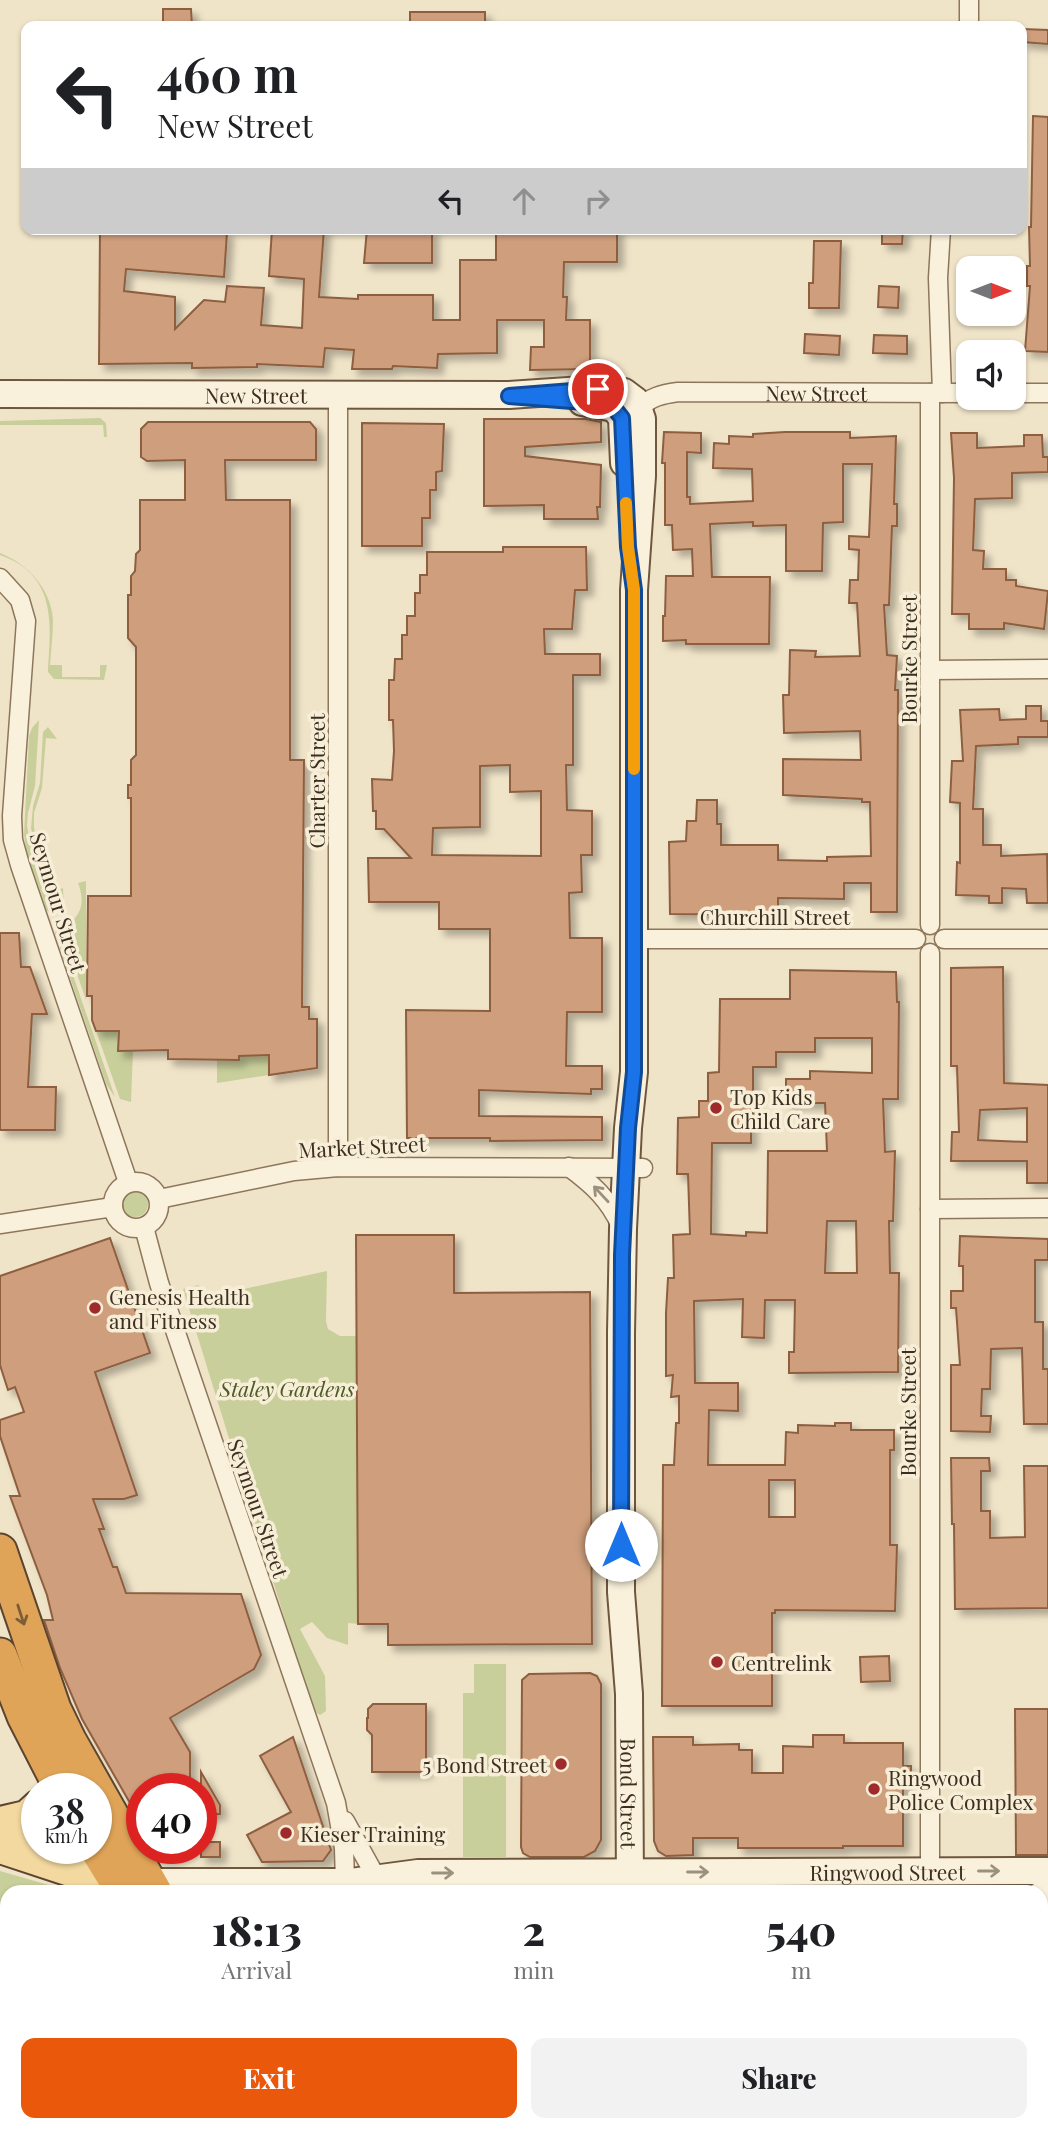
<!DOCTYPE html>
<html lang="en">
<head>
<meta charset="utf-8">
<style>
  body { margin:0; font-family:"Playfair Display",serif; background:#f2f2f2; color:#202124; height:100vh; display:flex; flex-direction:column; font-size:26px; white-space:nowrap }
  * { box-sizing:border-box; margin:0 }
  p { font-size:23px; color:#757577 }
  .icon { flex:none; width:38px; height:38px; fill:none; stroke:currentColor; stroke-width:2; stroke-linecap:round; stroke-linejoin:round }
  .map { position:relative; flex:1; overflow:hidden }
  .details { position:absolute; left:0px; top:1885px; width:1048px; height:247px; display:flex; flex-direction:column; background:#fff; border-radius:21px 21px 0 0; box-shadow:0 2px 5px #0004 }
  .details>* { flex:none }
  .banner { position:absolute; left:21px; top:21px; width:1006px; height:214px; border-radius:14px; box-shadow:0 2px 5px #0004; background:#fff; color:#202124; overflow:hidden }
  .needle { width:46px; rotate:90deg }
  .fabs { position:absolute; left:956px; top:256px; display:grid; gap:14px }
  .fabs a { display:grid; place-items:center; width:70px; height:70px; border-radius:14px; background:#fff; box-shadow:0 2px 5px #0004; font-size:35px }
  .speed { position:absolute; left:21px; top:1773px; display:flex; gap:14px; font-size:35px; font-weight:700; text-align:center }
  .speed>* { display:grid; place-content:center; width:91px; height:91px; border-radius:50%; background:#fff; box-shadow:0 2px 5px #0004; line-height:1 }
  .speed small { font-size:18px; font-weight:400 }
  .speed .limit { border:10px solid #d22; background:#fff; color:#111 }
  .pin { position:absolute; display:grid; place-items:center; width:60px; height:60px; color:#fff; margin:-30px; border:4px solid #fff; border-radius:50%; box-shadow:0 2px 7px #0007 }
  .me { position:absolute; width:77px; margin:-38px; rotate:0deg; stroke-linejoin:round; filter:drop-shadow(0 0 5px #0008) }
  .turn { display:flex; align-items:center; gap:24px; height:147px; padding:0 21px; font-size:32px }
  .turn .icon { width:91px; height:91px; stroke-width:2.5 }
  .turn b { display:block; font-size:49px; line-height:60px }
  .lanes { display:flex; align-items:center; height:66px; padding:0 21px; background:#0003; justify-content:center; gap:35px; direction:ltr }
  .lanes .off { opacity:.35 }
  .eta { display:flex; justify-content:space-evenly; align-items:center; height:119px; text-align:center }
  .eta b { font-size:42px; font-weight:800; line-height:49px }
  .action { display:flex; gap:14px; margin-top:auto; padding:14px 21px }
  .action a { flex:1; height:80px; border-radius:14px; background:#ea580c; color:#fff; font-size:28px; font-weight:800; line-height:80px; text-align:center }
  .action a+a { background:#f2f2f2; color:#202124 }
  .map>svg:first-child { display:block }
  .green { fill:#c9cf9b }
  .building { fill:#cf9f7d; stroke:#8d5f41; stroke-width:2; fill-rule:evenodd; filter:url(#shadow) }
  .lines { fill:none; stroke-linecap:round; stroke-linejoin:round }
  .street-casing { stroke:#8d765c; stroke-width:21 }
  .secondary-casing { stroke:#6f573f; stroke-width:30 }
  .primary-casing { stroke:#5b4430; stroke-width:32 }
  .highway-casing { stroke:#5b4430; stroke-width:37 }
  .street { stroke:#faf1dc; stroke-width:18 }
  .secondary { stroke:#faf1dc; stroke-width:26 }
  .primary { stroke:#f3d9a0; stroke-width:28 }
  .highway { stroke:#e0a458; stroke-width:33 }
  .rail-casing { stroke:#3d2e20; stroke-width:8 }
  .rail { stroke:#f7eed8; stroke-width:5; stroke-dasharray:16; stroke-linecap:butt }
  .oneway { stroke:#9c907e }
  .oneway2 { stroke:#7e5d36 }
  .route-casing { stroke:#114b97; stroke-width:18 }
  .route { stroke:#1a73e8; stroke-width:12 }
  .slow { stroke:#f59e0b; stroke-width:12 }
  .poi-dot { fill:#9e2a2b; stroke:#f7eed8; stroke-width:2.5 }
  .labels { text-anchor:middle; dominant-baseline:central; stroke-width:7; stroke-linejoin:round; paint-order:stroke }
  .street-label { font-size:21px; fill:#3d2e20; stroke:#f7eed8 }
  .poi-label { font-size:21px; fill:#3d2e20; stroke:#f7eed8; text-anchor:start }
  .park-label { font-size:21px; font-style:italic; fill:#4d5a26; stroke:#f7eed8 }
</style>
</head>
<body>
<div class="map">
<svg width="1048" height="2131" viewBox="0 0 1048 2131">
  <defs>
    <filter id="shadow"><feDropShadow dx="6" dy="6" stdDeviation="3.5" flood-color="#0004"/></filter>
  </defs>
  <rect width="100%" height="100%" fill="#f0e4c8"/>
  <g class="green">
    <path d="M100 418 106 423 107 437H104L103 425H0V421Z"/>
    <path d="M0 553C28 564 51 589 53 620 53 635 51 650 50 665H62V677H100V665H107L104 680 54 679 48 672C51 623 57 575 0 555Z"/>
    <path d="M39 720 35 786 28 813 27 826 35 865 52 912 47 911 26 850 24 835 29 736 32 728Z"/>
    <path d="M48 727 57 739 46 738 42 788 34 813V827L39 855 51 892 63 888 64 907 56 912 35 849 31 828 33 806 40 783 43 732Z"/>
    <path d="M86 881V1000L61 928C81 918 86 904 78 883Z"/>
    <path d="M57 929 115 1097 106 1084 55 933Z"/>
    <path d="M96 1031H119L118 1051H133L131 1102 120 1099Z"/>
    <path d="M269 1055V1075L217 1083V1059L239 1060V1056Z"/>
    <circle cx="135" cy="1204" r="13"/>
    <path d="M327 1271 326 1321 328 1329 340 1336H357L358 1624 348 1623V1645L327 1638 312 1622 300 1629 325 1676 326 1711 320 1715 313 1711 183 1289 199 1285 202 1298Z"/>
    <path d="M474 1664H506V1857H463V1693H474Z"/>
    <path d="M0 1871 73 1892H7V1997L0 1984Z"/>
  </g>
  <g class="building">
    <path d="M163 9H191L192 26H163Z"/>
    <rect x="410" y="12" width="75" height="14"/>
    <path d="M1022 29 1048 30V44L1022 42Z"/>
    <path d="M1033 116 1048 117V352L1025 351 1030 286H1027V266H1030L1029 227H1031Z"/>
    <path d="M100 229H199L227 232 224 277 126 269 124 291 175 297V329L204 300 225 302 227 286 264 288 261 325 302 328 304 279 269 276 272 229H324L319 297 358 299V295H433V320H460V260H496V229H617V262H564L563 297H567L566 320H590V369L530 370 531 347H544V320H497V353L438 354 437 368 393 366 392 369H352L354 350 325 348 323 367 257 364V367L192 368V363L99 364Z"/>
    <path d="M367 229H432V263H364Z"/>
    <path d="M882 229H903L902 244H882Z"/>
    <path d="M814 241H841L839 308H809V283H813Z"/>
    <path d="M879 286 899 287 898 308 878 307Z"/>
    <path d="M805 334 840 336 839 355 804 353Z"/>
    <path d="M874 335 907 336V354L873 353Z"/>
    <path d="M484 419H586L601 422V442L525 447V456L601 465 600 507H597L598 519H544V505L484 506Z"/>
    <path d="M148 422H310L316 429V460H225L226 500H290V760H304L302 1007H309V1019H317V1068L269 1075V1055L239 1056V1060L168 1059V1050L118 1051 119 1031H96L92 1020V996H87L88 896H131V798H128V785H131V760L136 755V647L128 638V595H131V576L135 571 136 554 140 550V500H185V460L147 461 141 457V429Z"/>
    <path d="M362 423 444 424 442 471 436 472V490H430V518H422V546H362Z"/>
    <path d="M664 432 701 433V453L687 452V497H690V504L753 501 752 469 713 468 714 443 729 444V436L753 437V434L785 432H850V438L896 436 894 504H897V526H892L889 605H884L887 655 897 656 895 690H898L897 912H871V883H844V899L778 898V915L670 914 669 842 686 841 687 821H696L697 800H717V824H721V845H778V860L827 861V857L871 856 870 802H862V799L783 795V759L861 760 860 731 784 733 783 695H789L790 650 816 651 815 657 860 656 857 603H849L850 580H858L859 550 849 549V536L869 537 872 464H843V522L823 523 822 571H786V525L753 526V522L710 524 712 577H770L769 644H686V640L663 641V616H665L666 576H693L692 549 673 550 672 525H665V463H662Z"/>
    <path d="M951 433H977V448L1024 446V435H1042L1043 457H1048V472L1012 473V498L975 499 973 550 984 551 983 569H1006V580H1016V586L1048 591 1044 629 1004 623V629H969V614H952L954 478Z"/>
    <path d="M503 547H586L587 590H575L572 629H544L545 654H600V675H573V765H566L567 810 592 811V855H581L582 892 569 893 570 938H602V1012H567L566 1066H602V1089H591V1094L479 1090V1116L602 1117V1140L490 1141V1138H407L406 1010 490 1011V929H439V902H369L368 858H411L384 829H376V811H373L372 779 392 780 394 751 393 720H389V680H394L395 659H402V635H407V616H415V593H420V575H427V552H503ZM510 765V792L541 791V856L432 855 433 828 480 827V766Z"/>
    <path d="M1026 706H1041V721H1048V737H1018V744L976 746 973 809H983V845H1001V856L1047 854 1048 903H1027L1026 889 1002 888V903H989V896L956 895 957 862 960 863V803L950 802 952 761H963L960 710 999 709 1000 720 1026 719Z"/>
    <path d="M0 933H19L21 967H30L47 1014H32L28 1087H56L55 1130H0Z"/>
    <path d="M1003 967 1004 1083 1048 1085V1183H1027V1161H951L952 1132H959L957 1066H951V968ZM1027 1108V1142L978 1140 980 1110Z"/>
    <path d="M790 970 896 972 897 1002H899L898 1099H883L885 1152 895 1151 893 1221H889L890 1273H899L898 1372 789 1373V1352H794L795 1300H765L764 1338 742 1337 743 1299 694 1301 695 1383H738V1411L709 1410 708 1465H785L786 1432 798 1433V1425L835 1426V1423H851V1430H894V1450H890V1545H897L895 1611 775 1610V1613H772V1706H662L663 1465H674L676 1423H679V1396L671 1397 673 1375 666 1376V1313L668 1278H674L673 1235 690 1234 688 1174H677L678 1118 699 1117V1101H708V1073L719 1072 720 999H790ZM815 1038H872V1073L810 1071V1079H786V1103H825L827 1151H768L767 1233 746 1232V1236L711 1234 712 1143H751V1123H753V1067H776V1052H815ZM827 1221H856L857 1273H825ZM769 1480H795V1517H769Z"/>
    <path d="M356 1235H454V1293L590 1292 592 1644 388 1645V1624H358Z"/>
    <path d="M960 1236 1048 1239V1260H1035V1322H1043V1369H1048V1424H1024L1022 1348 991 1349 990 1389H982L981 1416H991L990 1432 951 1431V1365H960L956 1308H951V1291H963V1266H959Z"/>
    <path d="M110 1238 150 1353 95 1372 137 1495 124 1499H93L104 1529H99L113 1567H117L126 1593 241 1594 261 1655 254 1669 170 1718 190 1752V1788H142V1824L82 1719 60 1668 44 1620H53L47 1595 10 1496H20L0 1436V1420L24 1412 15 1387 8 1390 0 1365V1276Z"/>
    <path d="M951 1458H989L990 1471H981V1511H990V1538L1025 1537 1024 1466H1048V1608L955 1609 954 1524H952Z"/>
    <path d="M889 1656 890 1681 861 1682 860 1657Z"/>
    <path d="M590 1673 597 1676 601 1684V1840L595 1851 584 1857H530L523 1853 521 1847 522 1680 529 1674Z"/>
    <path d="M373 1704H426V1772H372V1735L367 1730V1718H368V1709Z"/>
    <path d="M1015 1709H1048V1855H1016Z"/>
    <path d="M813 1735H844V1743H903V1766H911V1781H903V1846H843V1848H738V1838H693V1855L666 1856 658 1851 654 1841 653 1737H693V1745L739 1744V1750H752V1773H783V1746L813 1747Z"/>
    <path d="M293 1737 331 1850 323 1861 262 1862 247 1835 291 1812 260 1756Z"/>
    <path d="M201 1772 220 1805V1814H201Z"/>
    <rect x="201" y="1842" width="19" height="15"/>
  </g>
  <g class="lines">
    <defs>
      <g id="street">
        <path d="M969 0V26"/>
        <path d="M941 229 938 278 942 393"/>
        <path d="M930 393V925"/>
        <path d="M1013 393H1048"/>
        <path id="s1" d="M639 409C649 397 663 394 678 392L968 393"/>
        <path d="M0 578 20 600 26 621 12 816 13 840 20 865 128 1182"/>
        <path d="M931 670 1048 669"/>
        <path d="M634 939H916"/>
        <path d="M944 939H1048"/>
        <path d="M338 1167V395"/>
        <path d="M569 1167C592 1184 609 1199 621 1226"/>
        <circle cx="136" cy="1205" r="23"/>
        <path d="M159 1199 294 1171 338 1167 643 1168"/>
        <path d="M930 1209 1048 1208"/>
        <path d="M0 1224 113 1207"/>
        <path d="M144 1227 159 1283 336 1803 344 1848 345 1882"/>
        <path d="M345 1821 376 1877"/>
        <path d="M930 1871V953"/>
        <path d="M428 2124 429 2131"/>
      </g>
      <g id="secondary">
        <path id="s2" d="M0 394 509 395 598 389 624 392 636 401 642 419V476L634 590V1072L628 1128 623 1229 621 1333V1592L629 1694 630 1892"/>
        <path d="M582 402 614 408 622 418 624 463"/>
        <path d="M151 1882H345L420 1892"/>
        <path id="s3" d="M351 1882 418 1873 1048 1871"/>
        <path d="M1041 1895H1048"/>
      </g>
      <g id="primary">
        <path d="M0 1821 26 1815 37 1805"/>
        <path d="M0 1826 37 1838"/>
        <path d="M66 1848 112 1874"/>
        <path d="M0 1849 85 1877 113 1875 131 1878"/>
      </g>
      <g id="highway">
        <path d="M0 1551 54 1709 69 1740 155 1892"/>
        <path d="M0 1655 24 1716 61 1788"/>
        <path d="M96 1848 123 1892"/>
        <path d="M242 2124 244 2131"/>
        <path d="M267 2124 269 2131"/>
      </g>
    </defs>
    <use href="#street" class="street-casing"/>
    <use href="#secondary" class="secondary-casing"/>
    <use href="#primary" class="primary-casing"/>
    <use href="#highway" class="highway-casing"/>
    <use href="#street" class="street"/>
    <use href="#secondary" class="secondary"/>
    <use href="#primary" class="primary"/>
    <use href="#highway" class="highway"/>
    <defs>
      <g id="rail">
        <path d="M0 1999 7 2012"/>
        <path d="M0 2030 7 2045"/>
        <path d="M0 2068 7 2086"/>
        <path d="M22 2124 24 2131"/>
        <path d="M49 2124 53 2131"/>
        <path d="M69 2124 73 2131"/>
      </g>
    </defs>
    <use href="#rail" class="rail-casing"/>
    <use href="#rail" class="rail"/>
  </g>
  <defs><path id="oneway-shaft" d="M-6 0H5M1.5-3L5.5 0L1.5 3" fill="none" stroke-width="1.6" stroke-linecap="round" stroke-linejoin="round" transform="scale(1.75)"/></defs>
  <g class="oneway">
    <use href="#oneway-shaft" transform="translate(601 1194) rotate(-133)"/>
    <use href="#oneway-shaft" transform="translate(989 1871)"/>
    <use href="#oneway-shaft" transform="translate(698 1872)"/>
    <use href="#oneway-shaft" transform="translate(443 1873)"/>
  </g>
  <use class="oneway2" href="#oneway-shaft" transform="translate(21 1615) rotate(72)"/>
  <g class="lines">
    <defs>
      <path id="route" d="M598 389 509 396 597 403 614 408 622 418 628 547 634 590V1072L628 1128 622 1255 621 1545"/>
    </defs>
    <use href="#route" class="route-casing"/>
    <use href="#route" class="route"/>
    <path class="slow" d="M626 503 628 547 634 590V769"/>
  </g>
  <g class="poi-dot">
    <circle cx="716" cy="1108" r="7"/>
    <circle cx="95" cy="1308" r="7"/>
    <circle cx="717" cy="1662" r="7"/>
    <circle cx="561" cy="1764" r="7"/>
    <circle cx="874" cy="1789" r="7"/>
    <circle cx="286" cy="1833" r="7"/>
  </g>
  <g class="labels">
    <g class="street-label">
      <text stroke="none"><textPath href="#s1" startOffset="182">New Street</textPath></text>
      <text stroke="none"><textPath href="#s2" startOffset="256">New Street</textPath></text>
      <text transform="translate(908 659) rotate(-90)">Bourke Street</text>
      <text transform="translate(316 781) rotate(-90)">Charter Street</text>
      <text transform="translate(59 902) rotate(73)">Seymour Street</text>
      <text x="775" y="916">Churchill Street</text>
      <text transform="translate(362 1146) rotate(-3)">Market Street</text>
      <text transform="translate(907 1412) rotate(-90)">Bourke Street</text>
      <text transform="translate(259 1508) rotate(71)">Seymour Street</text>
      <text stroke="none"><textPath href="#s2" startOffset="2034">Bond Street</textPath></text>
      <text stroke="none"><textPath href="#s3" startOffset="537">Ringwood Street</textPath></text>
    </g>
    <g class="poi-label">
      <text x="730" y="1096">Top Kids<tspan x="730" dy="24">Child Care</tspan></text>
      <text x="109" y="1296">Genesis Health<tspan x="109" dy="24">and Fitness</tspan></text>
      <text x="731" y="1662">Centrelink</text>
      <text x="547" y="1764" text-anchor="end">5 Bond Street</text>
      <text x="888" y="1777">Ringwood<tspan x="888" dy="24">Police Complex</tspan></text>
      <text x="300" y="1833">Kieser Training</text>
    </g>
    <g class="park-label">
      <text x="287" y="1388">Staley Gardens</text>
    </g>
  </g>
</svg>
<div class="fabs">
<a><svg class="needle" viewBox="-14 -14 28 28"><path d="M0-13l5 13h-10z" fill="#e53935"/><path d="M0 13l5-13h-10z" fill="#757577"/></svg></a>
<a><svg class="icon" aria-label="sound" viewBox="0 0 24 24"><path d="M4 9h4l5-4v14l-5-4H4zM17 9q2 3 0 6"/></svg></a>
</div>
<div class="speed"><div>38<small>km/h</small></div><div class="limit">40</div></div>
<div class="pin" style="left:598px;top:389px;background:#d93025"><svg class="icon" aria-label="arrive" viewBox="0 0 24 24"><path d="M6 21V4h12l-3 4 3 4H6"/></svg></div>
<svg class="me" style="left:621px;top:1545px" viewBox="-20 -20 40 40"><circle r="19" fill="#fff"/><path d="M0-13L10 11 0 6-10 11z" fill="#1a73e8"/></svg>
<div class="banner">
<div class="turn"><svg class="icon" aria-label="left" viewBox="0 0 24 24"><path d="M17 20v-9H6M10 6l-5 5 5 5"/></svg><div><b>460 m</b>New Street</div></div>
<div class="lanes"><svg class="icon" aria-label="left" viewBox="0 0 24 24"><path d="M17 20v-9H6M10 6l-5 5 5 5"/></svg><svg class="icon off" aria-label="ahead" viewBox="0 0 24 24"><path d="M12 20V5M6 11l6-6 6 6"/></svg><svg class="icon off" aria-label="right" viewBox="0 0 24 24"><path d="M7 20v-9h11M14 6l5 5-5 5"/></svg></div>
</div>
<section class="details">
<div class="eta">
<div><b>18:13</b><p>Arrival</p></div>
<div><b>2</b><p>min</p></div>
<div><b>540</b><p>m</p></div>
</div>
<div class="action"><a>Exit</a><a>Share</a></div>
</section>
</div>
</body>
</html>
